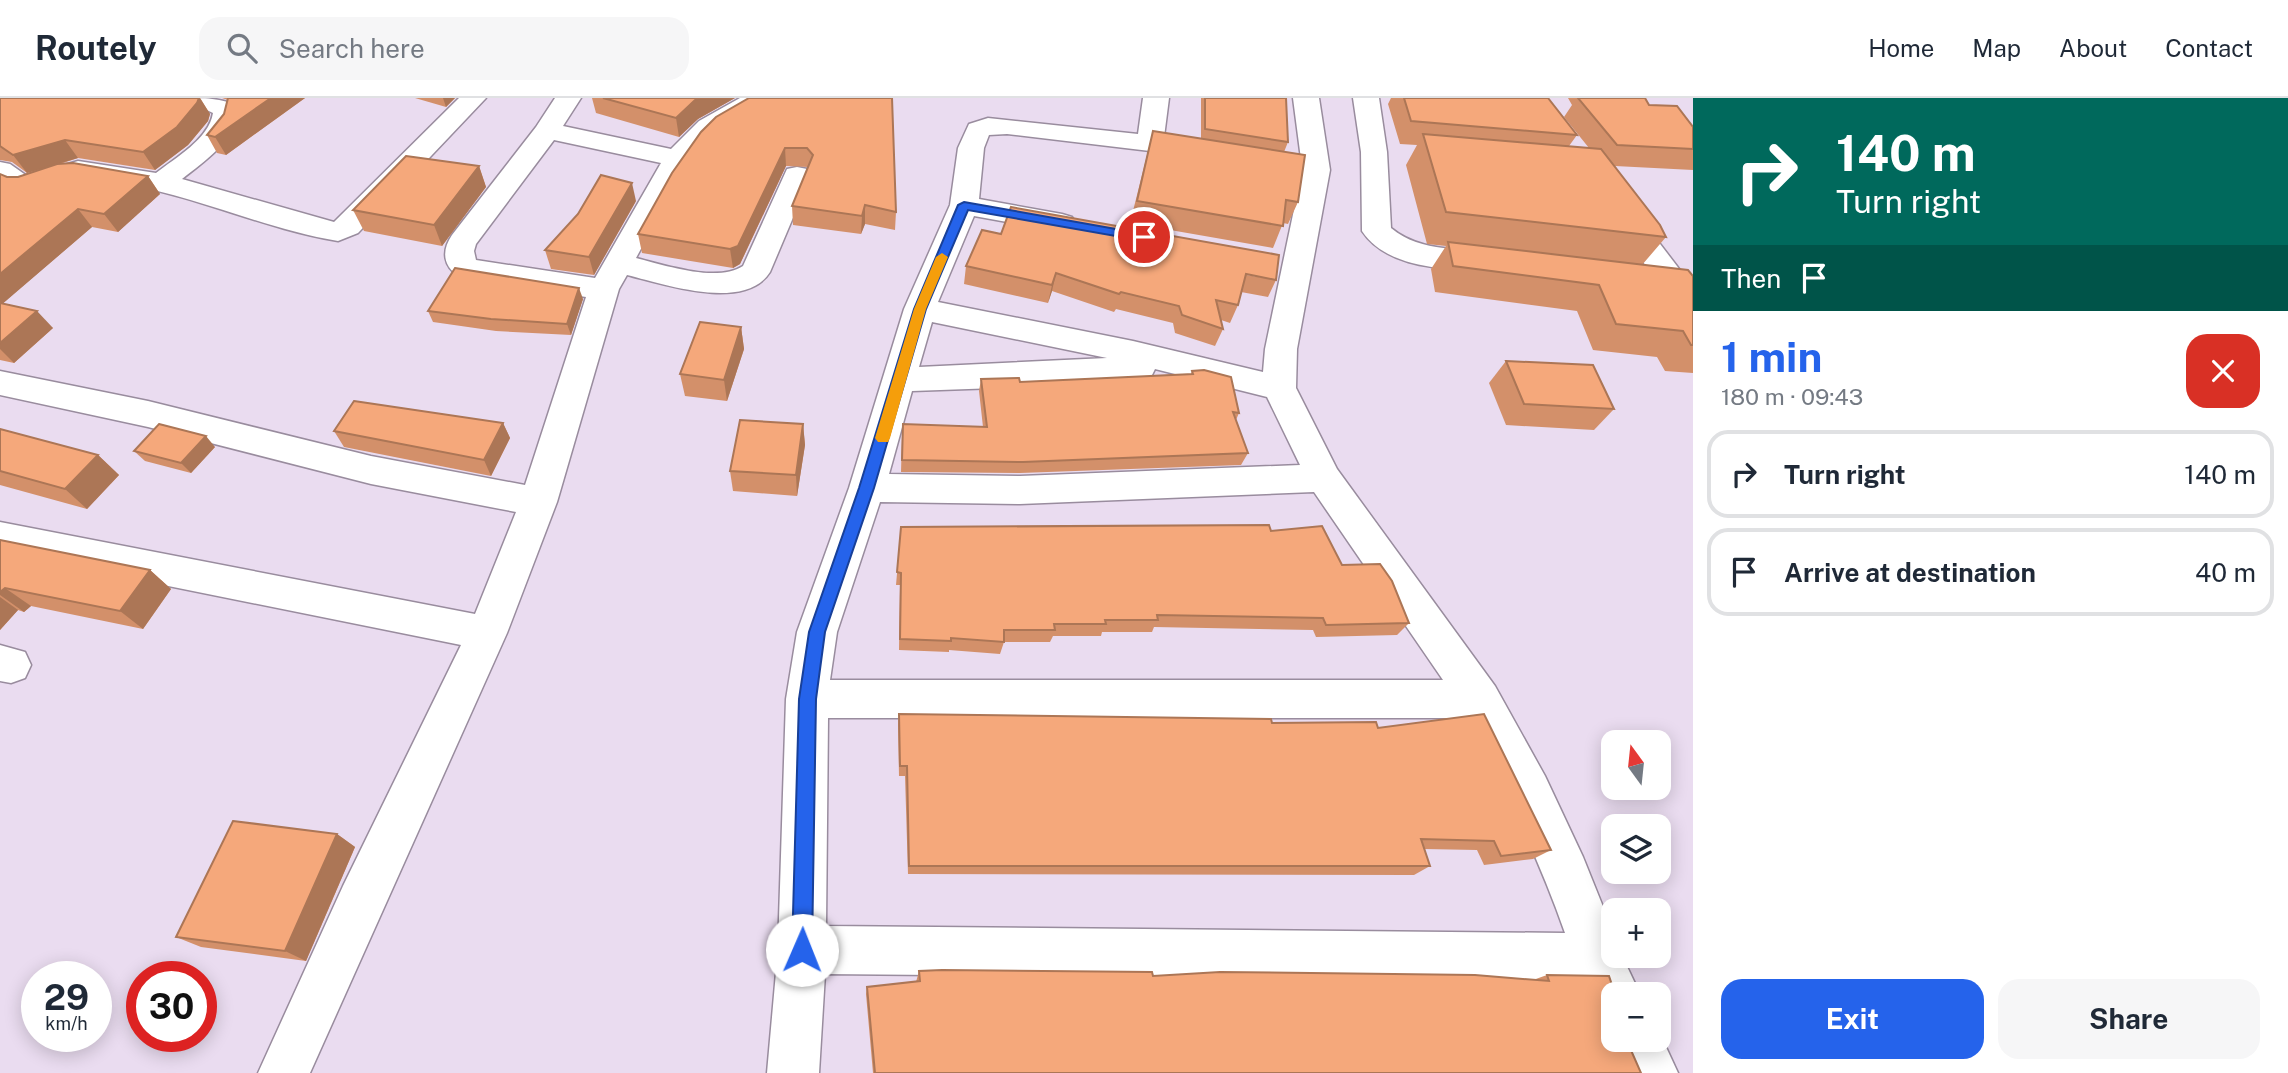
<!DOCTYPE html>
<html lang="en">
<head>
<meta charset="utf-8">
<style>
  body { margin:0; font-family:"Public Sans",sans-serif; background:#f6f6f7; color:#1f2937; height:100vh; display:flex; flex-direction:column; font-size:26px; white-space:nowrap }
  * { box-sizing:border-box; margin:0 }
  p { font-size:23px; color:#747a83 }
  .icon { flex:none; width:38px; height:38px; fill:none; stroke:currentColor; stroke-width:2; stroke-linecap:round; stroke-linejoin:round }
  .map { position:relative; flex:1; overflow:hidden }
  .side { display:flex; flex-direction:column; background:#fff; width:595px }
  .side>* { flex:none }
  .guide { background:#00695c; color:#fff; overflow:hidden }
  .needle { width:46px; rotate:345deg }
  .controls { position:absolute; left:1601px; top:632px; display:grid; gap:14px }
  .controls a { display:grid; place-items:center; width:70px; height:70px; border-radius:14px; background:#fff; box-shadow:0 4px 18px #0003; font-size:35px }
  .speed { position:absolute; left:21px; top:863px; display:flex; gap:14px; font-size:35px; font-weight:700; text-align:center }
  .speed>* { display:grid; place-content:center; width:91px; height:91px; border-radius:50%; background:#fff; box-shadow:0 4px 18px #0003; line-height:1 }
  .speed small { font-size:18px; font-weight:400 }
  .speed .limit { border:10px solid #d22; background:#fff; color:#111 }
  .pin { position:absolute; display:grid; place-items:center; width:60px; height:60px; color:#fff; margin:-30px; border:4px solid #fff; border-radius:50%; box-shadow:0 2px 7px #0007 }
  .me { position:absolute; width:77px; margin:-38px; rotate:1deg; stroke-linejoin:round; filter:drop-shadow(0 0 5px #0008) }
  .turn { display:flex; align-items:center; gap:24px; height:147px; padding:0 28px; font-size:32px }
  .turn .icon { width:91px; height:91px; stroke-width:2.5 }
  .turn b { display:block; font-size:49px; line-height:60px }
  .then { display:flex; align-items:center; height:66px; padding:0 28px; background:#0003; gap:14px; font-size:26px }
  .round { display:grid; place-items:center; flex:none; width:74px; height:74px; border-radius:21px; background:#f6f6f7 }
  .overview { display:flex; align-items:center; justify-content:space-between; height:119px; padding:0 28px }
  h1 { font-size:42px; font-weight:700; line-height:52px; color:#2563eb }
  .button { display:flex; gap:14px; margin-top:auto; padding:14px 28px }
  .button a { flex:1; height:80px; border-radius:21px; background:#2563eb; color:#fff; font-size:28px; font-weight:700; line-height:80px; text-align:center }
  .button a+a { background:#f6f6f7; color:#1f2937 }
  ul { padding:0; list-style:none }
  li { display:flex; align-items:center; gap:21px; height:88px; margin:0 14px 10px; padding:0 14px; border:4px solid #e0e1e3; border-radius:21px }
  li div { flex:1 }
  li b { display:block; font-size:26px }
  li em { font-style:normal }
  header { display:flex; align-items:center; gap:42px; box-sizing:border-box; height:98px; padding:0 35px; background:#fff; border-bottom:2px solid #e0e1e3 }
  header strong { font-size:33px }
  nav { display:flex; gap:38px; margin-inline-start:auto; font-size:24px }
  .search { width:490px; height:63px; background:#f6f6f7; display:flex; align-items:center; gap:18px; box-sizing:border-box; padding:0 24px; border-radius:21px; color:#747a83; font-size:26px }
  main { display:flex; flex:1; min-height:0 }
  .map>svg:first-child { display:block }
  .lines { fill:none; stroke-linecap:round; stroke-linejoin:round }
  .minor-casing { stroke:#998c9e; stroke-width:3 }
  .minor { fill:#fff; fill-rule:evenodd }
  .wall { fill:#d3906a }
  .shaded-wall { fill:#ac7656 }
  .building { fill:#f5a87b; stroke:#ac7656; stroke-width:2 }
  .route { fill:#2563eb; stroke:#184099; stroke-width:2 }
  .slow { fill:#f59e0b }
</style>
</head>
<body>
<header>
<strong>Routely</strong>
<div class="search"><svg class="icon" aria-label="search" viewBox="0 0 24 24"><circle cx="10" cy="10" r="6"/><path d="M15 15l6 6"/></svg>Search here</div>
<nav><a>Home</a><a>Map</a><a>About</a><a>Contact</a></nav>
</header>
<main>
<div class="map">
<svg width="1693" height="975" viewBox="0 0 1693 975">
  <rect width="100%" height="100%" fill="#eadcf0"/>
  <g class="lines">
    <defs>
      <g id="minor">
        <path d="M188 0C205 0 228 0 239 11 236 42 205 63 182 81L334 124 459 0H486L358 135 338 143C265 131 197 98 124 86 110 84 95 79 81 80 49 81 34 109 0 85V64L10 66 27 78 78 63 156 75C175 60 209 41 213 15L192 5Z"/>
        <path d="M555 0H581L563 28 671 51 699 23 740 0H772L768 5 717 35 688 64 636 160C664 167 717 185 743 168L787 71 797 69 807 71 811 77 770 174C745 214 663 186 627 177L619 191 557 404 507 535 310 975H258L343 788 461 547 0 454V424L475 516 516 414 371 386 148 329 0 297V273L148 303 371 358 525 387 586 199 460 179C443 169 441 153 452 137L536 29ZM554 42 661 65 595 180 476 162 474 153 476 146Z"/>
        <path d="M1143 0H1169L1164 39 1301 61 1293 0H1319L1330 72 1297 251 1296 290 1337 371 1495 588 1545 678 1583 759 1614 836V858H1622L1640 896H1614V920L1598 913 1584 883 825 876 819 975H767L778 852 786 601 797 534 849 390 904 211 950 107 958 50 969 26 988 20 1138 36ZM1007 36 1150 53 1301 78 1265 251 1263 274 1133 243 938 204 974 118 1062 134 1072 131 1076 125 1072 119 1062 116 979 101 984 50 989 37ZM932 224 1107 260 919 269ZM1155 271 1267 299 1300 367 1020 378 889 376 912 293 1056 288 1140 281 1152 277ZM1314 394 1443 582H830L837 534 880 404 1020 406ZM828 620H1468C1504 690 1539 760 1565 835L826 828Z"/>
        <path d="M1353 0H1379L1387 54 1391 130C1422 156 1463 148 1500 158L1504 165 1500 172 1489 175C1447 170 1388 172 1362 133L1361 54Z"/>
        <path d="M1621 105 1631 108 1693 189V222L1682 218 1607 114 1611 108Z"/>
        <path d="M0 547 25 554 31 567 25 580 11 585 0 583Z"/>
        <path d="M1659 934 1678 975H1625L1611 942 1614 935V942H1659Z"/>
      </g>
    </defs>
    <use href="#minor" class="minor-casing"/>
    <use href="#minor" class="minor"/>
  </g>
  <g class="wall">
    <path d="M0 0H200L210 16 208 23 188 47 155 72 78 60 60 66 148 78 160 96 118 134 92 129 3 205 53 230 14 265 0 262V76L7 79H18L41 71 27 75 12 64 0 62Z"/>
    <path d="M222 0H305L226 57 217 55 207 37 224 16 228 2Z"/>
    <path d="M415 0H455L446 9Z"/>
    <path d="M592 0H735L698 21 679 39 596 15Z"/>
    <path d="M749 0 896 114 895 132 865 126 861 136 793 127 792 108 808 69 786 68 740 166 733 170 642 155 638 136Z"/>
    <path d="M1201 0H1286L1288 44 1284 54 1298 104 1288 126 1283 125 1273 150 1130 125 1153 33 1201 41Z"/>
    <path d="M1391 0H1548L1577 37 1569 48 1589 50 1564 19 1572 7 1568 0H1645L1649 7 1693 29V72L1615 68 1666 139 1642 167 1693 178V275L1665 273 1657 259 1593 252 1577 213 1435 194 1431 171 1446 148 1427 146 1406 67 1417 47 1400 46 1388 6Z"/>
    <path d="M479 68 486 89 442 148 364 133 353 112Z"/>
    <path d="M636 103 594 177 551 171 545 152Z"/>
    <path d="M1001 136 1276 182 1268 199 1241 194 1238 207 1230 225 1221 222 1223 231 1215 248 1175 235 1173 225 1116 211 1114 214 1052 193 1048 205 964 186 966 168Z"/>
    <path d="M583 201 571 237 496 233 433 224 428 213Z"/>
    <path d="M741 229 744 251 727 303 685 298 680 276Z"/>
    <path d="M1506 263 1614 311 1594 332 1506 327 1489 285Z"/>
    <path d="M1192 273 1239 315 1236 322 1248 355 1241 367 1020 375 901 374 902 338 983 329 979 293 981 281 1020 284 1191 276Z"/>
    <path d="M503 325 510 340 491 378 344 349 334 333Z"/>
    <path d="M803 326 805 347 797 398 733 393 730 373Z"/>
    <path d="M0 331 98 357 119 377 87 411 0 387Z"/>
    <path d="M215 349 191 375 145 363 134 353Z"/>
    <path d="M901 429 1271 433 1342 467 1409 525 1397 537 1316 539 1313 532 1154 529 1152 534H1102L1101 538H1053L1050 544H1004L1000 556 949 552V554L899 552 900 487H896Z"/>
    <path d="M0 442 150 472 171 491 143 531 31 508 24 514 18 512 0 532Z"/>
    <path d="M899 616 1272 625 1378 630 1551 752 1533 761 1484 767 1477 752 1424 751 1430 768 1414 777 908 776 905 678H899L898 627Z"/>
    <path d="M337 736 355 749 306 863 201 849 176 839Z"/>
    <path d="M919 873 1153 878 1533 882 1547 877 1635 950 1630 951 1641 975H873L866 896 867 889 916 884Z"/>
  </g>
  <g class="shaded-wall">
    <path d="M199 0H200L210 16 208 23 188 47 155 72 143 54Z"/>
    <path d="M271 0H305L226 57 215 39Z"/>
    <path d="M443 0H455L446 9Z"/>
    <path d="M699 0H735L698 21 679 39 676 20 695 2Z"/>
    <path d="M65 42 78 60 27 75 13 57Z"/>
    <path d="M785 50 786 68 740 166 733 170 730 151Z"/>
    <path d="M479 68 486 89 442 148 434 127Z"/>
    <path d="M148 78 160 96 118 134 104 116Z"/>
    <path d="M632 85 636 103 594 177 589 159Z"/>
    <path d="M865 107V126L861 136 862 118Z"/>
    <path d="M78 111 92 129 0 208V176Z"/>
    <path d="M1056 175 1052 193 1048 205 1052 187Z"/>
    <path d="M579 190 583 201 571 237 567 226Z"/>
    <path d="M37 213 53 230 14 265 0 251V245Z"/>
    <path d="M741 229 744 251 727 303 724 282Z"/>
    <path d="M503 325 510 340 491 378 484 362Z"/>
    <path d="M803 326 805 347 797 398 796 377Z"/>
    <path d="M206 338 215 349 191 375 181 365Z"/>
    <path d="M98 357 119 377 87 411 65 391Z"/>
    <path d="M150 472 171 491 143 531 120 513Z"/>
    <path d="M5 490 31 508 24 514 0 497V494Z"/>
    <path d="M0 499 18 512 0 532Z"/>
    <path d="M337 736 355 749 306 863 285 853Z"/>
  </g>
  <g class="building">
    <path d="M0 0H199L197 5 177 29 143 54 65 42 13 57 0 48Z"/>
    <path d="M228 0H271L215 39 207 37 224 16Z"/>
    <path d="M603 0H699L695 2 676 20Z"/>
    <path d="M749 0H892L896 114 865 107 862 118 792 108 813 57 807 50H785L738 148 730 151 638 136 672 75 701 34 716 19Z"/>
    <path d="M1205 0H1286L1288 44 1205 31Z"/>
    <path d="M1404 0H1548L1577 37 1411 23Z"/>
    <path d="M1578 0H1645L1649 7 1677 8 1693 29V51L1617 47Z"/>
    <path d="M1153 33 1305 57 1298 104 1286 102 1283 128 1137 103Z"/>
    <path d="M1423 36 1601 51 1660 127 1666 139 1446 114Z"/>
    <path d="M406 58 479 68 434 127 353 112Z"/>
    <path d="M73 65 148 78 104 116 78 111 0 176V76L7 79H18L57 66Z"/>
    <path d="M601 77 632 85 589 159 545 152 578 116Z"/>
    <path d="M1011 109 1279 157 1276 182 1246 176 1238 207 1216 202 1223 231 1182 217 1179 208 1121 194 1119 196 1056 175 1052 187 966 168 982 132 1001 136Z"/>
    <path d="M1448 144 1688 172 1693 178V247H1691L1683 233 1616 226 1599 187 1453 168Z"/>
    <path d="M455 170 579 190 567 226 491 221 428 213Z"/>
    <path d="M0 205 37 213 0 245Z"/>
    <path d="M700 224 741 229 724 282 680 276Z"/>
    <path d="M1506 263 1593 267 1614 311 1524 306Z"/>
    <path d="M1204 272 1231 279 1239 315 1233 314 1248 355 1023 364 902 362 903 326 987 329 981 281 1019 280 1020 284 1193 276 1192 273Z"/>
    <path d="M354 303 503 325 484 362 334 333Z"/>
    <path d="M740 322 803 326 796 377 730 373Z"/>
    <path d="M159 326 206 338 181 365 134 353Z"/>
    <path d="M0 331 98 357 65 391 0 373Z"/>
    <path d="M1269 427 1271 433 1322 428 1342 467 1380 466 1392 483 1409 525 1326 527 1323 520 1157 517 1158 522H1105L1106 526H1054L1055 532H1004V544L951 540V543L900 541 901 475 897 474 901 429Z"/>
    <path d="M0 442 150 472 120 513 5 490 0 494Z"/>
    <path d="M899 616 1271 621 1272 625 1376 624 1378 630 1484 616 1551 752 1501 758 1494 743 1421 741 1430 768H909L907 668H900Z"/>
    <path d="M233 723 337 736 285 853 176 839Z"/>
    <path d="M942 872 1152 874 1153 878 1220 874 1475 877 1549 883 1547 877 1609 878 1615 896H1614V942H1632L1635 950H1630L1641 975H875L867 889 920 883 919 873Z"/>
  </g>
  <path class="route" d="M964 104 1144 136 1150 139 1144 143 968 112 926 211 874 390 825 534 816 601 812 852 809 859 802 862 795 859 792 852 799 601 809 534 859 390 914 211 958 107Z"/>
  <path class="slow" d="M942 155 948 159 926 211 890 340 888 344H878L875 340 914 211 936 159Z"/>
</svg>
<div class="controls">
<a><svg class="needle" viewBox="-14 -14 28 28"><path d="M0-13l5 13h-10z" fill="#e53935"/><path d="M0 13l5-13h-10z" fill="#747a83"/></svg></a>
<a><svg class="icon" aria-label="layers" viewBox="0 0 24 24"><path d="M12 4l9 5-9 5-9-5zM3 14l9 5 9-5"/></svg></a>
<a>+</a>
<a>−</a>
</div>
<div class="speed"><div>29<small>km/h</small></div><div class="limit">30</div></div>
<div class="pin" style="left:1144px;top:139px;background:#d93025"><svg class="icon" aria-label="arrive" viewBox="0 0 24 24"><path d="M6 21V4h12l-3 4 3 4H6"/></svg></div>
<svg class="me" style="left:802px;top:852px" viewBox="-20 -20 40 40"><circle r="19" fill="#fff"/><path d="M0-13L10 11 0 6-10 11z" fill="#2563eb"/></svg>
</div>
<section class="side">
<div class="guide">
<div class="turn"><svg class="icon" aria-label="right" viewBox="0 0 24 24"><path d="M7 20v-9h11M14 6l5 5-5 5"/></svg><div><b>140 m</b>Turn right</div></div>
<div class="then">Then<svg class="icon" aria-label="arrive" viewBox="0 0 24 24"><path d="M6 21V4h12l-3 4 3 4H6"/></svg></div>
</div>
<div class="overview"><div><h1>1 min</h1><p>180 m · 09:43</p></div><a class="round" style="background:#d93025;color:#fff"><svg class="icon" aria-label="close" viewBox="0 0 24 24"><path d="M6 6l12 12M18 6L6 18"/></svg></a></div>
<ul>
<li><svg class="icon" aria-label="right" viewBox="0 0 24 24"><path d="M7 20v-9h11M14 6l5 5-5 5"/></svg><div><b>Turn right</b></div><em>140 m</em></li>
<li><svg class="icon" aria-label="arrive" viewBox="0 0 24 24"><path d="M6 21V4h12l-3 4 3 4H6"/></svg><div><b>Arrive at destination</b></div><em>40 m</em></li>
</ul>
<div class="button"><a>Exit</a><a>Share</a></div>
</section>
</main>
</body>
</html>
